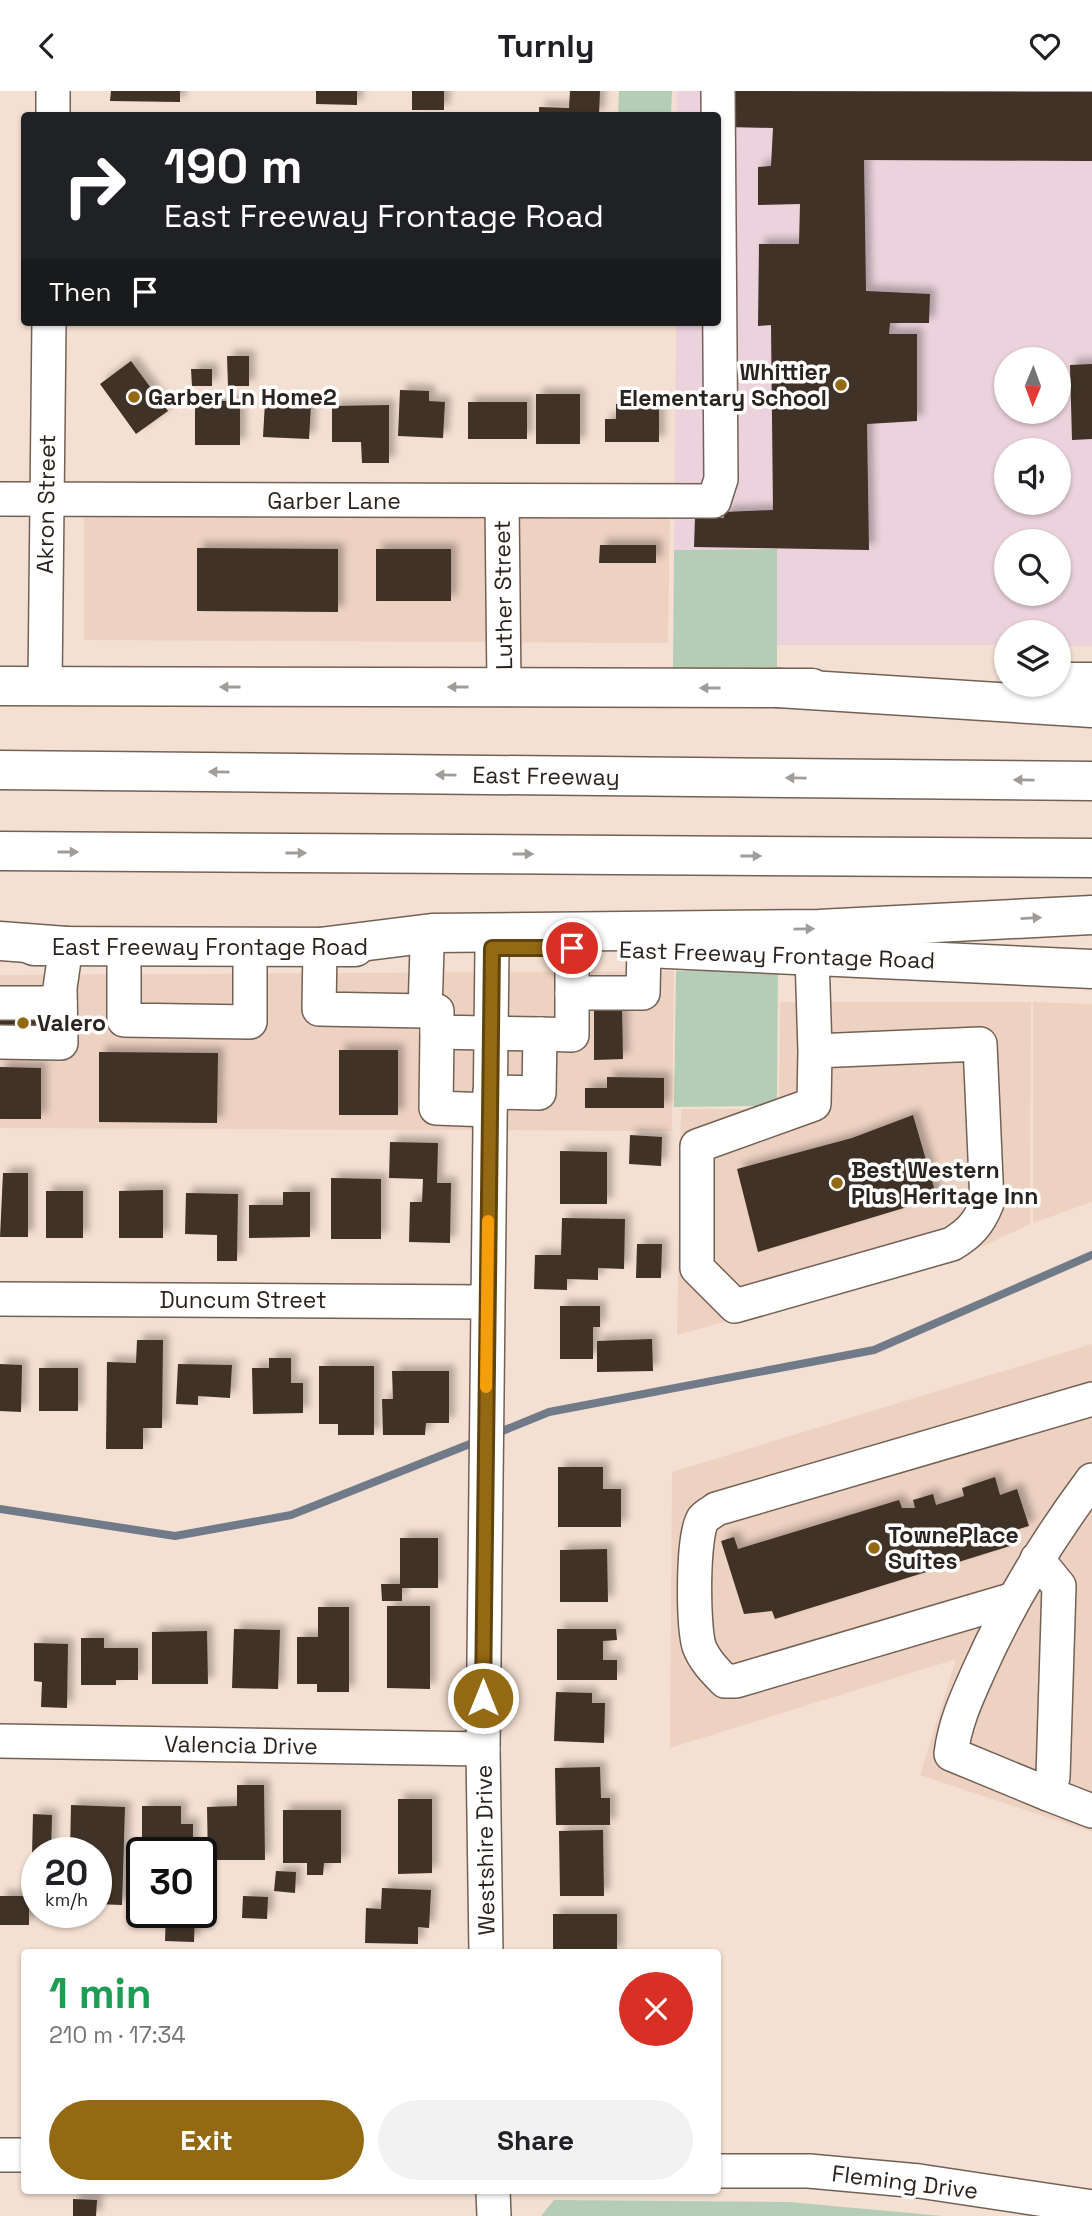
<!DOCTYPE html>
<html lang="en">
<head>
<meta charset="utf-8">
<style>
  body { margin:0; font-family:"Space Grotesk",sans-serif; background:#f2f2f2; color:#202124; height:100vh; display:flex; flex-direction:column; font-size:26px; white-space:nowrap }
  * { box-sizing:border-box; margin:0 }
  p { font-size:23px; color:#757577 }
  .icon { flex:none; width:38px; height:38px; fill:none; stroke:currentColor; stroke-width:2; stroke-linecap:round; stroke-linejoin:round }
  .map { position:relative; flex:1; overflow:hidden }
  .panel { position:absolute; left:21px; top:1858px; width:700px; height:245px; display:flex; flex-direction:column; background:#fff; border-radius:7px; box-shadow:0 2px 5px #0004 }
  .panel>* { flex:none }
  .guide { position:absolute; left:21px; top:21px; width:700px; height:214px; border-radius:7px; box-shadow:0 2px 5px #0004; background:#202124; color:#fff; overflow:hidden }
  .needle { width:46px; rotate:181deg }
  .fabs { position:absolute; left:994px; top:256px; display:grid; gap:14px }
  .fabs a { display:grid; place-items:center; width:77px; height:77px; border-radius:50%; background:#fff; box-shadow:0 2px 5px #0004; font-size:35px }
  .speed { position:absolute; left:21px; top:1746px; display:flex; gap:14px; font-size:35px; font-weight:700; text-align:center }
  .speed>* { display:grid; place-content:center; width:91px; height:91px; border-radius:50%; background:#fff; box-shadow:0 2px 5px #0004; line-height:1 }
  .speed small { font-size:18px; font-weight:400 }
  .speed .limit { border:4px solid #111; border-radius:10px; background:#fff; color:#111 }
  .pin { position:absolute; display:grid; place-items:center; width:60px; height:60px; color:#fff; margin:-30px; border:4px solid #fff; border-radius:50%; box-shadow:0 2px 7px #0007 }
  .me { position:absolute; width:77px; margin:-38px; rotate:0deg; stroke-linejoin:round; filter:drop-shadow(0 0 5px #0008) }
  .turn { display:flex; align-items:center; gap:24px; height:147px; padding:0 28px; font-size:32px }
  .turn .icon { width:91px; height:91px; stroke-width:2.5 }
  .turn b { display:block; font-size:49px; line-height:60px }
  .then { display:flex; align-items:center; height:66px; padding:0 28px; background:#0003; gap:14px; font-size:26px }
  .round { display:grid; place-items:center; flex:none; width:74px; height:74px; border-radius:37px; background:#f2f2f2 }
  .head { display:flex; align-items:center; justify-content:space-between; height:119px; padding:0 28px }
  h1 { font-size:42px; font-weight:700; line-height:52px; color:#1e9e55 }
  .primary-button { display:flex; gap:14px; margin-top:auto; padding:14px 28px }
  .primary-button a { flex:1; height:80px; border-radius:42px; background:#946914; color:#fff; font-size:28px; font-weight:700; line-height:80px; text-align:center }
  .primary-button a+a { background:#f2f2f2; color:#202124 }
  header { display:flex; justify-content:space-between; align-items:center; height:91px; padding:0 28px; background:#fff; font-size:32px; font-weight:700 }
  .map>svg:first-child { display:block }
  .built { fill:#edd1c1 }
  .education { fill:#ebd2dc; fill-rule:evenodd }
  .green { fill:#b5cdb7 }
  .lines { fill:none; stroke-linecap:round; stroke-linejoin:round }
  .stream { stroke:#707a89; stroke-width:8 }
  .building { fill:#403026; filter:url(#shadow) }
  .minor-casing { stroke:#736156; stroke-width:36 }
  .major-casing { stroke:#736156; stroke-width:41 }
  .highway-casing { stroke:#736156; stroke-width:41 }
  .minor { stroke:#fff; stroke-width:33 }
  .major { stroke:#fff; stroke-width:38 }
  .highway { stroke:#fff; stroke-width:38 }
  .oneway { fill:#a09c9a }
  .route-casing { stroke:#60440d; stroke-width:18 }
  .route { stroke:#946914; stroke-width:12 }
  .slow { stroke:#f59e0b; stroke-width:12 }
  .poi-dot { fill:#946914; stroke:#fff; stroke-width:2.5 }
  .labels { text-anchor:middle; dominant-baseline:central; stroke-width:7; stroke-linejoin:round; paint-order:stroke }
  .poi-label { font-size:23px; font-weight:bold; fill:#2b231e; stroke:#fff; text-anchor:start }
  .street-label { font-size:23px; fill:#2b231e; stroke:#fff }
</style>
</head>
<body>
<header><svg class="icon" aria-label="back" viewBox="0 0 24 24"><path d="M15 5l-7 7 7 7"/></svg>Turnly<svg class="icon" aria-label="heart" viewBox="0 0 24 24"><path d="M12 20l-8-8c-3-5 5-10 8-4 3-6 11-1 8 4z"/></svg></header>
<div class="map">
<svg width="1092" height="2125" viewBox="0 0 1092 2125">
  <defs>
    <filter id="shadow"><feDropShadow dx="6" dy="-6" stdDeviation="3.5" flood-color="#0004"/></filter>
  </defs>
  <rect width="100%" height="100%" fill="#f4e0d2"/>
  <g class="built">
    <path d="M84 418 670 420 668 552 84 549Z"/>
    <path d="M674 880 672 1040 0 1037V884Z"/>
    <path d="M780 911H1031L1030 1133 960 1166 677 1244 681 1018H768L779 1014Z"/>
    <path d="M1033 911 1092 913V1111L1033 1132Z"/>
    <path d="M1092 1253V1741L920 1684 956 1568 670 1657 672 1381Z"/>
  </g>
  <path class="education" d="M677 0H1092V555H1059V541H1006V554H777L776 458 674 459 676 231H718V24H677ZM1006 268H1059V320H1006ZM1006 359H1059V411H1006ZM1006 450H1059V502H1006Z"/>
  <g class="green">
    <path d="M619 0H672L671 24H618Z"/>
    <path d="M777 458V579H673L674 459Z"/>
    <path d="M676 880H778L777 1012 767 1015 674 1016Z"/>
    <path d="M554 2109 789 2111 943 2125H541Z"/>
  </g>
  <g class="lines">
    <g class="stream">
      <path d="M495 1343 549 1321 874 1259 1092 1164"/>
      <path d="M0 1418 175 1445 291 1424 480 1349"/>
    </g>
  </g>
  <g class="building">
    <path d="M111 0H180V11L110 10Z"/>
    <path d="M316 0H357V14L316 13Z"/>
    <rect x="412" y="0" width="32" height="19"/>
    <path d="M570 0H600L599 24H539V16L569 17Z"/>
    <path d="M734 0 1092 1V70L864 69 866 200 930 203 929 232H890L889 243H917V330L867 333 869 459 694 456 695 427H724V421L773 419 771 234 758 235 759 153H799L800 113 758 114V76L771 75 773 37 727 36Z"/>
    <path d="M227 265H249V295H228Z"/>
    <path d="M131 270 168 320 136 343 100 293Z"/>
    <path d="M1092 273V348L1072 349 1070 274Z"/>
    <path d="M191 278H212V295H192Z"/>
    <path d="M400 299 429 300V310L445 311 443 347 398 345Z"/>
    <rect x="536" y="303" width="44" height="50"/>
    <rect x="195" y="310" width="45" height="44"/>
    <path d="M265 311 311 313 309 348 263 346Z"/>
    <rect x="468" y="311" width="59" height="37"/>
    <path d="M616 313H659V351H605V328H616Z"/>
    <path d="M389 314V372H362L361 351H332V315Z"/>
    <path d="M600 454H656V472H599Z"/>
    <path d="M197 457 338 458V521L197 520Z"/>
    <rect x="376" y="458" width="75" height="52"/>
    <path d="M594 915H622L623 968 594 969Z"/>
    <path d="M45 919V945H0V920Z"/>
    <rect x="339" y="959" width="59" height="65"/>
    <path d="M99 961 218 962 217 1032 99 1031Z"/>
    <path d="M0 976 41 977V1028H0Z"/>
    <path d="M607 986 664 987V1017H585V997H607Z"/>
    <path d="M913 1024 937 1107 758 1161 737 1078 852 1047Z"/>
    <path d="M630 1044 662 1046 661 1075 629 1073Z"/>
    <path d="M390 1051 438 1052 437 1092H451L450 1152 409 1151 410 1111H422L423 1088 389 1087Z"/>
    <path d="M560 1060 607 1061V1113H560Z"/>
    <path d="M3 1082H28V1146H0Z"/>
    <path d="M331 1087 381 1088V1148H331Z"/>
    <path d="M163 1099V1147H119V1100Z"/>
    <rect x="46" y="1100" width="37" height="47"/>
    <path d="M283 1101H310V1146L249 1147V1114H283Z"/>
    <path d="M186 1102 238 1103 237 1170H217V1144L185 1143Z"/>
    <path d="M562 1127 625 1128 624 1178 598 1177V1189L567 1188V1199L534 1198 535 1164H561Z"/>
    <path d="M637 1153H662L661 1187H636Z"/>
    <path d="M560 1215H600V1236H593V1268H560Z"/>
    <path d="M652 1248 653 1280 597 1281V1250Z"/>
    <path d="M137 1249H163L162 1337H143V1358H106L107 1271 136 1272Z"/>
    <path d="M269 1267H291V1292H303V1322L253 1323 252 1277H269Z"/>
    <path d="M0 1273 22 1274 21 1321 0 1320Z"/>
    <path d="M178 1273 232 1274 230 1307 198 1305V1314L176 1313Z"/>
    <path d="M319 1275H374V1344H338V1333H319Z"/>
    <rect x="39" y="1277" width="39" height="43"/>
    <path d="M392 1280H449V1332H426L425 1344H383L382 1308H393Z"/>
    <path d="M558 1376H603V1398H621V1436H558Z"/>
    <path d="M995 1386 1000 1404 1017 1398 1029 1435 1006 1442 1010 1455 775 1528 772 1520 744 1523 721 1450 734 1446 738 1458 899 1409 902 1417H915L913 1409 933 1403 936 1414 964 1405 962 1397Z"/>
    <path d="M400 1447H438V1497H402V1510H382L381 1493H400Z"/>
    <path d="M607 1458 608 1511H560V1459Z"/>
    <path d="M387 1515H430V1598L387 1597Z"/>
    <path d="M318 1516H349V1601H317V1593H297V1546H318Z"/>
    <path d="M234 1538 280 1539 278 1598 232 1597Z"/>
    <path d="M557 1538H616L617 1549 603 1550V1569H617V1589H557Z"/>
    <path d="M207 1540 208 1593H152V1541Z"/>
    <path d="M81 1547H104V1557H138V1589H116V1594H81Z"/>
    <path d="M34 1552 68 1553 67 1617 41 1616 42 1591 34 1590Z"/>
    <path d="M556 1601 592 1602V1612H605L604 1652 554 1650Z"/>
    <path d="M600 1676 601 1707H610V1734H556L555 1677Z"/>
    <path d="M237 1694H264L265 1769H208L207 1716 237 1715Z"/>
    <path d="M398 1708H432V1782L398 1783Z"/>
    <path d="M71 1714 125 1716 122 1814 96 1813V1762H70Z"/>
    <path d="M142 1715H181V1733H193V1762H142Z"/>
    <path d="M283 1719H341V1772H324L323 1784H307V1772H283Z"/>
    <path d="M33 1723 52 1724 51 1762 32 1763Z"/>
    <path d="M603 1739 604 1805H560L559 1740Z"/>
    <path d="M276 1780 296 1781 295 1802 274 1800Z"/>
    <path d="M382 1797 431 1799 429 1837 418 1836V1853L365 1852 366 1817 381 1818Z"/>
    <rect x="0" y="1805" width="29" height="29"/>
    <path d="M243 1805 268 1806 267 1828 242 1827Z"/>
    <path d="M166 1822H195L194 1851 165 1850Z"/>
    <rect x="553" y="1823" width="64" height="39"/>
    <path d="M73 2108 97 2109 96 2125H73Z"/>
  </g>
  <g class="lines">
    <defs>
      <g id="minor">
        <path d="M53 24V0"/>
        <path d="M0 408 714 410 721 388 718 0"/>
        <path d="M502 411 504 596"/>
        <path d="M45 595 49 231"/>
        <path d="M124 855V929L250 931V856"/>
        <path d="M320 856 319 918 425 920 427 857"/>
        <path d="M572 857V902H643L644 857"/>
        <path d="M812 865 815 960 980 953 987 1112C979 1132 970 1142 952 1153L735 1215 697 1177V1055L814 1013 815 960"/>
        <path d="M0 912H60"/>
        <path d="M425 920H437V941L540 943 539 1002 490 1001"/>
        <path d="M437 941 436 1017 490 1019"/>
        <path d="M540 943 572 944V902"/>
        <path d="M0 951 61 952 60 897 66 855"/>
        <path d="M0 1208 487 1211"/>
        <path d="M1037 1468 1059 1495 1053 1686 1048 1703 951 1663C955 1631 967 1606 980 1577 1010 1510 1048 1448 1092 1389"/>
        <path d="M1014 1508 736 1590H725C715 1580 704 1569 699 1555 693 1535 692 1445 703 1428 705 1425 713 1421 716 1418L1092 1308"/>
        <path d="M0 1650 483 1658"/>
        <path d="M1048 1703 1092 1720"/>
        <path d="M486 1862 483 1658 492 857"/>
        <path d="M0 2064H24"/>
        <path d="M718 2080H809L919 2090 1092 2116"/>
        <path d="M493 2100 494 2125"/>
      </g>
      <g id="major">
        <path d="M1059 591H1092"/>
        <path d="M0 595 812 597"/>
        <path d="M34 855 355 856"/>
        <path d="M646 857 1092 878"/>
      </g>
      <g id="highway">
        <path d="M778 597 1092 617"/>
        <path d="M0 679 1092 690"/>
        <path d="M0 760 1092 767"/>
        <path d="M0 850 66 855"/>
        <path d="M320 856 432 842 819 838 1092 824"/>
      </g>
    </defs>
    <use href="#minor" class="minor-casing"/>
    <use href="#major" class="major-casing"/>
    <use href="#highway" class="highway-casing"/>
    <use href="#minor" class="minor"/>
    <use href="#major" class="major"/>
    <use href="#highway" class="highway"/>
  </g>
  <defs><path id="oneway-solid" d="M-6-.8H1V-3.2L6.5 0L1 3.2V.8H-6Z" transform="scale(1.75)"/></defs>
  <g class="oneway">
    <use href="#oneway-solid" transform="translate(230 596) rotate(-180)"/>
    <use href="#oneway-solid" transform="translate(458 596) rotate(-180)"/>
    <use href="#oneway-solid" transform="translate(710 597) rotate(-180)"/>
    <use href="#oneway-solid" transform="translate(219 681) rotate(-179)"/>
    <use href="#oneway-solid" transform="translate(446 684) rotate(-179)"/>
    <use href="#oneway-solid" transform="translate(796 687) rotate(-179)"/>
    <use href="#oneway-solid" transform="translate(1024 689) rotate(-179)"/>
    <use href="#oneway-solid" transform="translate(68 761)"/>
    <use href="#oneway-solid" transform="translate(296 762)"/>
    <use href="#oneway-solid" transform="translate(523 763)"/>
    <use href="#oneway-solid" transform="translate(751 765)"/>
    <use href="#oneway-solid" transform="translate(1031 827) rotate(-3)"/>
    <use href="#oneway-solid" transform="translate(804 838) rotate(-1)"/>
  </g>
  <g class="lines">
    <defs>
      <path id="route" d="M483 1607 492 857H572"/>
    </defs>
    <use href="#route" class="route-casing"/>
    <use href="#route" class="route"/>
    <path class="slow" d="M486 1296 488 1130"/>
  </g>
  <g class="poi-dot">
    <circle cx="841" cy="294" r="7"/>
    <circle cx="134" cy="306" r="7"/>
    <circle cx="23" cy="932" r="7"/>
    <circle cx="837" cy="1092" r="7"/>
    <circle cx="874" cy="1457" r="7"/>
  </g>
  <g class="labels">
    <g class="poi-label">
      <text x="827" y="281" text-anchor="end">Whittier<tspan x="827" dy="26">Elementary School</tspan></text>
      <text x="148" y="306">Garber Ln Home2</text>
      <text x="37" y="932">Valero</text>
      <text x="851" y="1079">Best Western<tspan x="851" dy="26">Plus Heritage Inn</tspan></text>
      <text x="888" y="1444">TownePlace<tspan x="888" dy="26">Suites</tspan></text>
    </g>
    <g class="street-label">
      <text x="334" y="410">Garber Lane</text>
      <text transform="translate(46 413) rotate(-89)">Akron Street</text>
      <text transform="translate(503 504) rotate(-91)">Luther Street</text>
      <text transform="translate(546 685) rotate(1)">East Freeway</text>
      <text x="210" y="856">East Freeway Frontage Road</text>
      <text transform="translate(777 864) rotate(2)">East Freeway Frontage Road</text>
      <text x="243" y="1209">Duncum Street</text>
      <text transform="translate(241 1654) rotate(1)">Valencia Drive</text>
      <text transform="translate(485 1759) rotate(-91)">Westshire Drive</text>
      <text transform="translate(905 2091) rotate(7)">Fleming Drive</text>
    </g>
  </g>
</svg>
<div class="fabs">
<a><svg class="needle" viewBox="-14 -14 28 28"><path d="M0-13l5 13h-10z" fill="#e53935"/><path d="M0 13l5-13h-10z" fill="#757577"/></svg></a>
<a><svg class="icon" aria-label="sound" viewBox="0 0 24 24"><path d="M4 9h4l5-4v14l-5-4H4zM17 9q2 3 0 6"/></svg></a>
<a><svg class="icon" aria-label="search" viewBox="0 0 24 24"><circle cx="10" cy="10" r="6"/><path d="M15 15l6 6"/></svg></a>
<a><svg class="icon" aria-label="layers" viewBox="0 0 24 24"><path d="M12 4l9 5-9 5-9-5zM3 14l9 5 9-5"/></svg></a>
</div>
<div class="speed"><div>20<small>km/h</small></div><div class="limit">30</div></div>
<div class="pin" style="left:572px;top:857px;background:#d93025"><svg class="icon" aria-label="arrive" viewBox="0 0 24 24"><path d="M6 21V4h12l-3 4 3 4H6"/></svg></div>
<svg class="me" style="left:483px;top:1607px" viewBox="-20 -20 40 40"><circle r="17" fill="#946914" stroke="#fff" stroke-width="3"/><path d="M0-11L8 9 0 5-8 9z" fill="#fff"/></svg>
<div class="guide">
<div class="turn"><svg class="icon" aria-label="right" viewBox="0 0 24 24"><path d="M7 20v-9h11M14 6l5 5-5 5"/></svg><div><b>190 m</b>East Freeway Frontage Road</div></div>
<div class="then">Then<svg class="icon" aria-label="arrive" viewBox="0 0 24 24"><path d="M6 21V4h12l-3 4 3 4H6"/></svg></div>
</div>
<section class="panel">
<div class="head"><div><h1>1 min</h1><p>210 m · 17:34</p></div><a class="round" style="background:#d93025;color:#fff"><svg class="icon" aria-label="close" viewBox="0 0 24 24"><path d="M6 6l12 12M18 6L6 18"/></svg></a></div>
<div class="primary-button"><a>Exit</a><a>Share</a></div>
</section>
</div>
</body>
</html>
